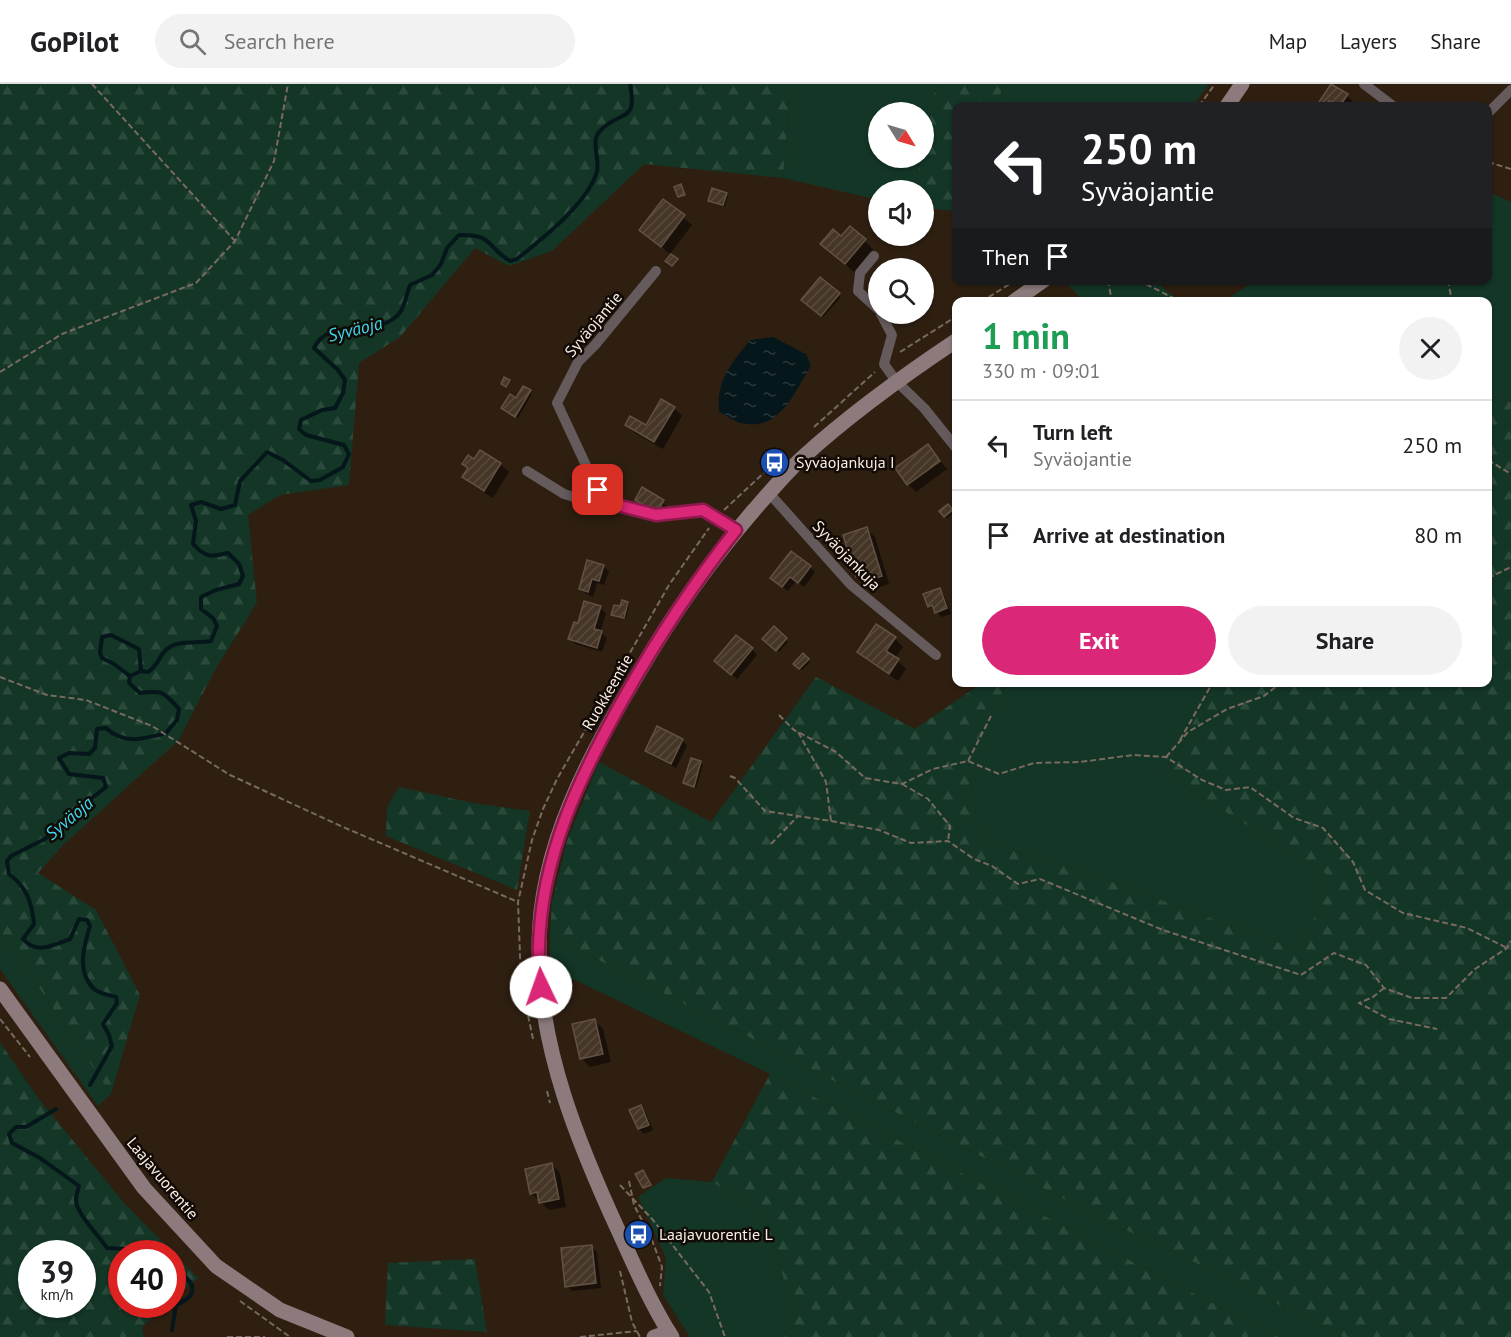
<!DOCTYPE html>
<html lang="en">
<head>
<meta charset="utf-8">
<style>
  body { margin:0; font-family:"PT Sans",sans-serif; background:#f2f2f2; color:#202124; height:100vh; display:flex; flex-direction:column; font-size:22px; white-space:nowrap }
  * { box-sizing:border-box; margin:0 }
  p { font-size:20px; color:#757577 }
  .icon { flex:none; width:33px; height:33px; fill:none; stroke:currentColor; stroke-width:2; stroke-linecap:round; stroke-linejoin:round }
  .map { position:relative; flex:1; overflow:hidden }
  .details { position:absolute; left:952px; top:213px; width:540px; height:390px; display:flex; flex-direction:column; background:#fff; border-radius:12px; box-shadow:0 2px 4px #0004 }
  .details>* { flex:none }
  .top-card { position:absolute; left:952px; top:18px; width:540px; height:183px; border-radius:12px; box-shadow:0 2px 4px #0004; background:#202124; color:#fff; overflow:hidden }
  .needle { width:39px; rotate:127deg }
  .fabs { position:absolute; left:868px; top:18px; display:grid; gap:12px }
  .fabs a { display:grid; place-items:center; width:66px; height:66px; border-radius:50%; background:#fff; box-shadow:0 2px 4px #0004; font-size:30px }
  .speed { position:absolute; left:18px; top:1156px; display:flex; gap:12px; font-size:30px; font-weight:700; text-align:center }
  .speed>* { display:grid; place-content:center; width:78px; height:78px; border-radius:50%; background:#fff; box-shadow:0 2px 4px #0004; line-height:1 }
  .speed small { font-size:15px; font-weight:400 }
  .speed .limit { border:9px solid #d22; background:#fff; color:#111 }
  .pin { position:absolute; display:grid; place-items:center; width:51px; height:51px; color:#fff; margin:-26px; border-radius:12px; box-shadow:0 3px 9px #0006 }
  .me { position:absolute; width:66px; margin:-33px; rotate:357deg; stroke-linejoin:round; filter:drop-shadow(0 0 4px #0008) }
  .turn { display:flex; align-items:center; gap:21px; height:126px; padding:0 30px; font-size:27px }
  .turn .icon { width:78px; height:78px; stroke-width:2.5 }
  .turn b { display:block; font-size:42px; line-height:51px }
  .then { display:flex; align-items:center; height:57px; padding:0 30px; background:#0003; gap:12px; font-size:22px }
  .round { display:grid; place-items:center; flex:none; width:63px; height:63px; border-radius:32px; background:#f2f2f2 }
  .overview { display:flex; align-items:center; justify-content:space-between; height:102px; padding:0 30px }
  h1 { font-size:36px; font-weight:700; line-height:45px; color:#1e9e55 }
  .cta { display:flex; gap:12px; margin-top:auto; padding:12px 30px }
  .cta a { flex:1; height:69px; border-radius:36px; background:#db2777; color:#fff; font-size:24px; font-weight:700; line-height:69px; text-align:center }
  .cta a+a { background:#f2f2f2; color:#202124 }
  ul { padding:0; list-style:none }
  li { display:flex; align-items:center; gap:18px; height:90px; padding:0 30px; border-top:2px solid #e0e0e0 }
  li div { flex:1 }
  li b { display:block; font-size:22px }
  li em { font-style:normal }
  header { display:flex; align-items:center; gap:36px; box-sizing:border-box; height:84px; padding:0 30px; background:#fff; border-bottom:2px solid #e0e0e0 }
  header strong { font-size:28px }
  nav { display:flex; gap:33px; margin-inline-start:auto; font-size:21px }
  .search { width:420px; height:54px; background:#f2f2f2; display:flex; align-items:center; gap:15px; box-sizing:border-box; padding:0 21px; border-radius:33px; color:#757577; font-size:22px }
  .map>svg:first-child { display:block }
  .grass { fill:#133626 }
  .forest { fill:url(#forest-firs); fill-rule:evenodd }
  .water { fill:url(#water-ripples) }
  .shadow { fill:#0007 }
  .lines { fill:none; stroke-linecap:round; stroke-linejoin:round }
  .stream { stroke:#05171a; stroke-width:4 }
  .building { fill:url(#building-hatch); stroke:#635243; stroke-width:1.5 }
  .path { stroke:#786a5e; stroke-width:2; stroke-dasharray:6 3; stroke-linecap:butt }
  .street { stroke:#665b5c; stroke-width:10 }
  .secondary { stroke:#8c7a7c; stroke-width:15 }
  .route-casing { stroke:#8e194d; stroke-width:15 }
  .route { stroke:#db2777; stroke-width:10 }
  .labels { text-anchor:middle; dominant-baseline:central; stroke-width:5; stroke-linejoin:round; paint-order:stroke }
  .street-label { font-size:16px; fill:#f9eee5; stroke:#110a05 }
  .poi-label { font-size:16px; fill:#f9eee5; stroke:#110a05; text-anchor:start }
  .water-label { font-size:18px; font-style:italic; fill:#3dd8ee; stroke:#110a05 }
</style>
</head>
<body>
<header>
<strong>GoPilot</strong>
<div class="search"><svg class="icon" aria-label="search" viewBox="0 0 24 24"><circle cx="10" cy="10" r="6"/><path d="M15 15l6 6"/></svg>Search here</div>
<nav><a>Map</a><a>Layers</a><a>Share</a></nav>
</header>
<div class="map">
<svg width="1511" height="1253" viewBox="0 0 1511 1253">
  <defs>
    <pattern id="forest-firs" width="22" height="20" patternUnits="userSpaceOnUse" patternTransform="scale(1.5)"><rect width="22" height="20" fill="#133626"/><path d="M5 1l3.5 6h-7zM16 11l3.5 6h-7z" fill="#2a4a3b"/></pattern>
    <pattern id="water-ripples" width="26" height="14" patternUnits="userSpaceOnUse" patternTransform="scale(1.5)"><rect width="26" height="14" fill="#05171a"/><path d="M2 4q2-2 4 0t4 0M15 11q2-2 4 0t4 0" fill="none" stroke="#2a393b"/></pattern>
    <pattern id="building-hatch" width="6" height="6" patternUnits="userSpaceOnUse" patternTransform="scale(1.5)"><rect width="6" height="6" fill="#463627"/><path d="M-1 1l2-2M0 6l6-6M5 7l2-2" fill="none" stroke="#584a3c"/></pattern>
  </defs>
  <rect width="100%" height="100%" fill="#2e1f11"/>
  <g class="grass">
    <path d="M791 0H937L924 60V28H879V74H921L914 106H879V116L783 94Z"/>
    <path d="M1002 0H1209L1193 22H999Z"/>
    <path d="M1488 108 1511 118V318L1488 312V218H1222L1255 197 1488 196Z"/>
    <path d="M1064 197H1155L1179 217H1084Z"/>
    <path d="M1007 599H1214L1166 691 1326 790 1304 868 1114 799 978 755 968 677Z"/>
    <path d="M0 846 111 1010 98 1022 0 885Z"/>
    <path d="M550 851 1115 1141 1198 1180 1343 1253H1278L770 990 550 884Z"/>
    <path d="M666 1094 712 1098 763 1129 790 1215 785 1253H690L663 1211 666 1174 638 1113Z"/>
  </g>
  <g class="forest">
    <path d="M0 0H791L783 94 644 80 552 167 509 182 475 164 400 253 359 279 349 401 280 411 248 431 257 519 216 584 178 657 62 762 38 789 96 826 140 911 111 1010 0 846Z"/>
    <path d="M937 0H1002L999 22H957V127L924 124V106H914L921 74H924V60Z"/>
    <path d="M1488 312 1511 318V1253H1343L1198 1180 1115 1141 550 851 552 818 567 757 599 678 711 738 816 593 915 645 982 599H1007L968 677 978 755 1114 799 1304 868 1326 790 1166 691 1214 599 1488 598Z"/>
    <path d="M399 703 473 719 530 727 517 806 386 752 387 723Z"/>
    <path d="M0 958 38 1014 124 1119 198 1194 173 1216 172 1170H122V1221H167L142 1243 144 1253H0ZM32 1170H82V1221H32Z"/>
    <path d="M770 990 1278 1253H785L790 1215 763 1129 712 1098Z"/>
    <path d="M475 1175 487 1248 385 1241 388 1179Z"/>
  </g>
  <path class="water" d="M773 253 806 270 811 282C794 308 782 345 745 340 737 339 727 332 719 328 716 296 731 280 750 256Z"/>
  <g class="shadow">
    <path d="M1332 1 1353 17 1349 22H1325L1321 18Z"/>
    <path d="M726 110 728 112 725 123 710 116Z"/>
    <path d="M663 117 692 141 670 170 641 146Z"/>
    <path d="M850 144 873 165 854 188 831 168Z"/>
    <path d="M820 195 841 213 823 233 803 215Z"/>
    <path d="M524 304 532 310 518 334 505 326 517 316Z"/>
    <path d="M674 324 682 332 663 365 635 349 627 341 646 343Z"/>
    <path d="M928 362 947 385 916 408 908 400Z"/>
    <path d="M474 377 500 380 509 388 493 414 472 401 464 393 469 385 464 380Z"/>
    <path d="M643 406 668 423 662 433 637 415Z"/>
    <path d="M948 422 954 429 947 434 941 427Z"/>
    <path d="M866 445 875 453 889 500 877 504 872 499 866 501 858 492 845 452Z"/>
    <path d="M603 482 609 487 604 501 597 499 593 513 586 510 580 505Z"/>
    <path d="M810 483 815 488 804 503 796 497 788 507 777 499Z"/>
    <path d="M939 506 944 511 951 530 942 533 929 522Z"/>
    <path d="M627 519 629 521 626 535 613 530Z"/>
    <path d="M600 524 606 529 600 548 607 554 602 568 575 560 570 555 579 541Z"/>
    <path d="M774 544 788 558 779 568 764 555Z"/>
    <path d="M895 555 903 563 895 574 906 585 898 597 867 576 859 568Z"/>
    <path d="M752 565 757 571 737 595 722 582Z"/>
    <path d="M803 571 810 578 802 586 795 580Z"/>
    <path d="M682 656 687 662 676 684 652 672 646 667Z"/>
    <path d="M692 676 703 681 696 704 685 699Z"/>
    <path d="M594 936 603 945 611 978 590 983 581 974Z"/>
    <path d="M640 1023 646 1029 653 1046 644 1050 639 1045Z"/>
    <path d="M552 1081 560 1089 566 1123 549 1126 531 1109Z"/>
    <path d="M592 1163 597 1168 601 1204 572 1207 567 1202Z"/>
  </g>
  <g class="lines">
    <g class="stream">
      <path d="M130 592 114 580 102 574 100 569 102 553 111 551 139 565 141 587"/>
      <path d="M90 1001 112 962 109 951 103 940 117 919 116 913C109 911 100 910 94 905 76 888 84 861 90 842L87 836 79 835 70 855C53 861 37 871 23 855L34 840C32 819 27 803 9 790L7 777 11 772 45 755 68 733 106 703 103 694 69 690 59 674 69 669 89 670 95 664 97 645 106 644C124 661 144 655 166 649L177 636 179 625C164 608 163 606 140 609L129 599 130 592 141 587 148 588C160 580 157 574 166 566 177 555 196 560 211 557L217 542 213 534 201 525V513L216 506 239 500 243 492 239 480 228 469C211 473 206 474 193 460L196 437 191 421 201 418 221 425 235 421 240 397 267 368 283 376 311 397 320 396 343 383 349 370 344 361 306 351 299 345 301 336 322 326 335 324 343 309 345 296 338 286 314 264C329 231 382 256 401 227 405 220 407 209 410 201L432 191 441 180 447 164 459 151C494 150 486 163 510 177L517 175C542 155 589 118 597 87 600 74 590 57 600 47 620 25 638 41 630 0"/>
      <path d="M56 1025 26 1043H16L9 1050 12 1059 40 1074 79 1102C78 1106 76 1112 76 1116 76 1129 99 1152 107 1164L128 1165 139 1170"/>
      <path d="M172 1246 176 1221C180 1219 187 1216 190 1212 199 1200 181 1189 172 1185"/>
    </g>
  </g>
  <g class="building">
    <path d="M1331 0 1348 10 1340 22 1329 17 1325 22 1319 18Z"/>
    <path d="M681 100 685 111 678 113 674 103Z"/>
    <path d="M712 104 727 109 723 121 708 117Z"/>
    <path d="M663 115 685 131 661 163 639 146Z"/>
    <path d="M850 142 866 155 845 180 820 160 833 145 841 152Z"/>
    <path d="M671 170 678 175 672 182 665 177Z"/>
    <path d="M820 193 840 209 821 232 801 216Z"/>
    <path d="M504 293 510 296 506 303 501 300Z"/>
    <path d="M523 302 531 306 515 333 501 324 510 310 516 314Z"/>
    <path d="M661 315 675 323 654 358 625 341 630 332 646 341Z"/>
    <path d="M928 360 940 377 907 401 895 384Z"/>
    <path d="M480 366 501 379 484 407 462 393 468 384 462 380 468 371 474 375Z"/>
    <path d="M642 403 664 416 657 429 635 416Z"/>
    <path d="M948 420 953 426 944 433 939 427Z"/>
    <path d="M867 443 882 492 867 497 865 490 856 493 843 451Z"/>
    <path d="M791 467 811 482 798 499 790 493 782 503 770 494Z"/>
    <path d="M587 476 604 481 599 497 592 495 588 508 579 505Z"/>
    <path d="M940 504 947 524 935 529 932 521 928 523 923 510Z"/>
    <path d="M622 516 628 518 624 534 611 531 614 521 620 522Z"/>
    <path d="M584 517 601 522 594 545 602 547 597 564 568 555 574 538 578 539Z"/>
    <path d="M876 540 896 553 886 567 899 575 889 590 857 568Z"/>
    <path d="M774 542 787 554 776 567 762 555Z"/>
    <path d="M736 551 753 564 731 591 714 577Z"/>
    <path d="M803 569 809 575 799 585 793 580Z"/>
    <path d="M657 642 683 655 671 680 645 667Z"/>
    <path d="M691 674 701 677 694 703 683 699Z"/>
    <path d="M595 935 603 970 580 975 572 940Z"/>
    <path d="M641 1021 649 1041 638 1045 629 1026Z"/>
    <path d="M552 1079 559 1115 539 1119 537 1108 530 1110 525 1085Z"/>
    <path d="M643 1086 651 1101 643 1104 635 1090Z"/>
    <path d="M592 1161 596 1199 565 1203 561 1164Z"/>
  </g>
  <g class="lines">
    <g class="path">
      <path d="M92 0 235 157"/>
      <path d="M1199 22 1215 0"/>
      <path d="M1488 78 1511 85"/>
      <path d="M1108 196 1112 218"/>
      <path d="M1138 196 1181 218"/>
      <path d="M1448 196 1452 218"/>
      <path d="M981 218 1016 196"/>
      <path d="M900 268 957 232"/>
      <path d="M0 288 62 250 196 199 235 157 274 77 288 0"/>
      <path d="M814 343 875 288"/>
      <path d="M1488 376 1511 390"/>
      <path d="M724 426 783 371"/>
      <path d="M1488 494 1511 483"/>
      <path d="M0 593 47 611 86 616 152 642 230 691 343 743 518 818"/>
      <path d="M779 631 794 646 836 668 865 694 902 700 933 685 968 677 999 690 1034 679 1080 678 1133 671 1166 673 1202 696 1226 706 1250 703 1294 734 1323 744 1353 778 1365 806 1403 829 1467 844 1507 864"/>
      <path d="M1180 656 1213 598"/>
      <path d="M1166 673 1188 648 1227 625 1264 612 1282 598"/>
      <path d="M968 677 991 632"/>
      <path d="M730 692 735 694 765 727 831 737 826 698 798 648"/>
      <path d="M902 700 928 715 950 742 948 757"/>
      <path d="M831 737 879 746 911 759 948 757 974 775 992 782 1018 800 1040 795 1163 846 1301 891 1334 869 1366 881 1384 904 1412 914H1446L1475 885 1507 864 1511 857"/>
      <path d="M771 760 798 732"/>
      <path d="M1384 904 1373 913 1359 919 1389 935 1437 945"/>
      <path d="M0 935 30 973"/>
      <path d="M533 955 521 898 518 818 532 756 543 725 557 695 669 501 709 444"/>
      <path d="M547 1007 550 1019"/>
      <path d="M629 1097 634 1121 652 1156 662 1183 660 1202"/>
      <path d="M620 1101 653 1136 709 1208 725 1253"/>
      <path d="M620 1187 632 1238 640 1253"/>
      <path d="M240 1217 290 1253"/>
      <path d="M227 1253H265"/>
      <path d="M580 1253 637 1247"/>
    </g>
    <g class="street">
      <path d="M1364 0 1393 22"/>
      <path d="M1488 29 1511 6"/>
      <path d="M874 172 860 189 858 207 879 226"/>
      <path d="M656 187 595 261 578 278 557 319 598 407 613 420 656 431 703 426 736 446"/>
      <path d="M881 230 892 251 884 280 896 297 924 324 957 365"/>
      <path d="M527 387 564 410 608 423 613 420"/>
      <path d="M769 409 851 501 936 571"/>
    </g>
    <g class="secondary">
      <path d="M1227 22 1242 0"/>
      <path d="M1013 218 1044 196"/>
      <path d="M0 905 144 1104 216 1182 280 1226 347 1253"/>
      <path d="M654 1253 669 1248"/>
      <path d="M672 1253C651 1220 635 1183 619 1148 578 1059 539 964 539 865 538 763 590 670 641 585 674 528 711 476 754 426 769 409 785 390 802 374 850 330 903 292 957 256"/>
    </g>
  </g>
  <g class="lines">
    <defs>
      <path id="route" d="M541 903C540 890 538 876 539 863 541 771 581 690 625 612 659 552 693 500 736 446L703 426 656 431 613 420 598 406"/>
    </defs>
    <use href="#route" class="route-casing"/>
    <use href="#route" class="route"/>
  </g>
  <defs>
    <symbol id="bus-disc" viewBox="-11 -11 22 22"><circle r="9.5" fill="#1a4fb4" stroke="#110a05"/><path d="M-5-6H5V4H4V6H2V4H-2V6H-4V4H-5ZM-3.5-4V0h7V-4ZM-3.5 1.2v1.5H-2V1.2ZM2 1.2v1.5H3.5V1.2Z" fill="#fff"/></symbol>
  </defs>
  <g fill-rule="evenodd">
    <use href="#bus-disc" x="758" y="362" width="33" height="33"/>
    <use href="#bus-disc" x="622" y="1134" width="33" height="33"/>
  </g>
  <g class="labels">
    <g class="street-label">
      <text transform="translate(593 240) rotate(-50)">Syväojantie</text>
      <text transform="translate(847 471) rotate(46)">Syväojankuja</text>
      <text transform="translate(607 608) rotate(-60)">Ruokkeentie</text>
      <text transform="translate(163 1094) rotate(50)">Laajavuorentie</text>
    </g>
    <g class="poi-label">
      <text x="796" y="378">Syväojankuja I</text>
      <text x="659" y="1150">Laajavuorentie L</text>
    </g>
    <g class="water-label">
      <text transform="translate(355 245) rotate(-14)">Syväoja</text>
      <text transform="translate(69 734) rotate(-40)">Syväoja</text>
    </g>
  </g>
</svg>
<div class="fabs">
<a><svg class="needle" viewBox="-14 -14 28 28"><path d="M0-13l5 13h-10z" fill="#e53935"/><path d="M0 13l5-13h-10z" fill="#757577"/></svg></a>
<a><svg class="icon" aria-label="sound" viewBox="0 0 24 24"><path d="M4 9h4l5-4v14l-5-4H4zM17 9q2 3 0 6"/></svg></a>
<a><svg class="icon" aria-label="search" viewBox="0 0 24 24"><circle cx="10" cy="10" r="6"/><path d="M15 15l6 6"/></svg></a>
</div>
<div class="speed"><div>39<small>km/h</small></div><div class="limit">40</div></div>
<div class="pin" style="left:598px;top:406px;background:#d93025"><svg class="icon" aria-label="arrive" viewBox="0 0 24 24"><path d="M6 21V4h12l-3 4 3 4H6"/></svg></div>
<svg class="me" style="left:541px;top:903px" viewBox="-20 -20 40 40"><circle r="19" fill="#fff"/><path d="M0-13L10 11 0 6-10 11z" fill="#db2777"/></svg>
<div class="top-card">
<div class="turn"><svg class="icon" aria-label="left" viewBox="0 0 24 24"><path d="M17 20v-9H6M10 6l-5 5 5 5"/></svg><div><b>250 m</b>Syväojantie</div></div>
<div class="then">Then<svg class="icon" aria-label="arrive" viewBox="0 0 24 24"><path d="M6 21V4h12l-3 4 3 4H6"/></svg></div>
</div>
<section class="details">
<div class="overview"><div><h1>1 min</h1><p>330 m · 09:01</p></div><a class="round"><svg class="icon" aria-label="close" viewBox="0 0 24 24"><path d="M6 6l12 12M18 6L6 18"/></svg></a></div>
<ul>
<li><svg class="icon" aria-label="left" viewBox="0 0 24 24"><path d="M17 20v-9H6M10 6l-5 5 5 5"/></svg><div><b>Turn left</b><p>Syväojantie</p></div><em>250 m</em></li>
<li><svg class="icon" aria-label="arrive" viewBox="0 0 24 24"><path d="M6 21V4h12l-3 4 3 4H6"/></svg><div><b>Arrive at destination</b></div><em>80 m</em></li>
</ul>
<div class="cta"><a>Exit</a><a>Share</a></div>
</section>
</div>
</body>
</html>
